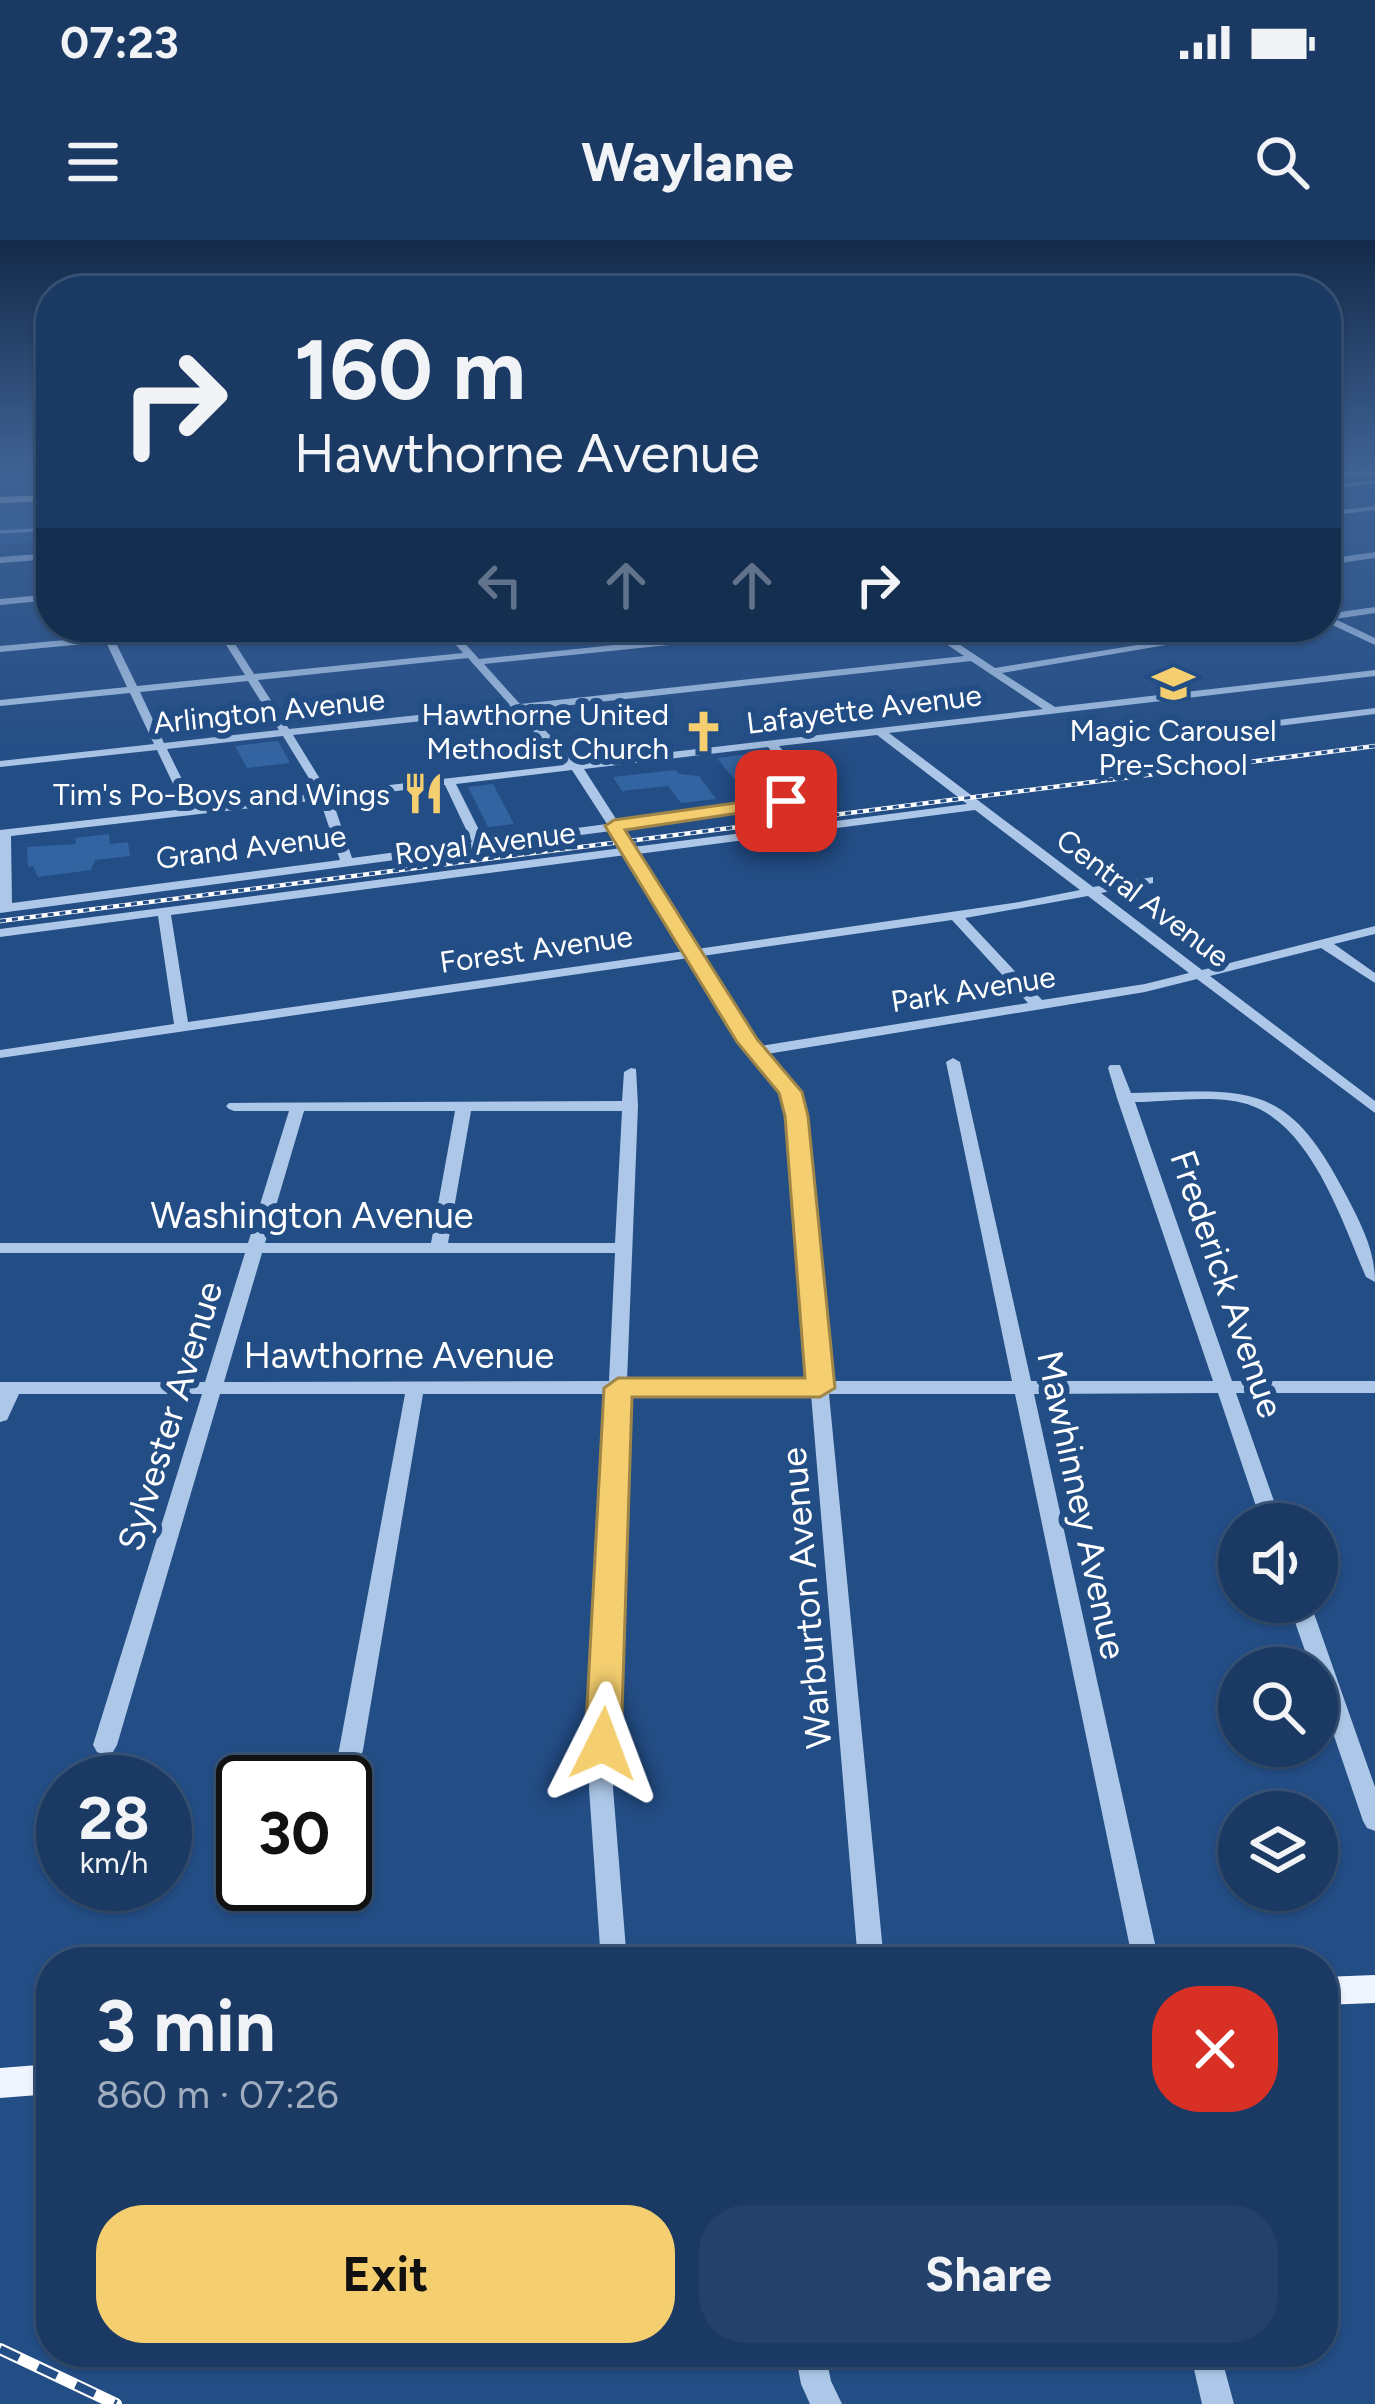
<!DOCTYPE html>
<html lang="en">
<head>
<meta charset="utf-8">
<style>
  body { margin:0; font-family:Figtree,sans-serif; background:#23416a; color:#f1f3f6; height:100vh; display:flex; flex-direction:column; font-size:45px; white-space:nowrap }
  * { box-sizing:border-box; margin:0 }
  p { font-size:39px; color:#9fadbf }
  .icon { flex:none; width:66px; height:66px; fill:none; stroke:currentColor; stroke-width:2; stroke-linecap:round; stroke-linejoin:round }
  .map { position:relative; flex:1; overflow:hidden }
  .side { position:absolute; left:36px; top:1707px; width:1302px; height:420px; display:flex; flex-direction:column; background:#1a3a64; border-radius:48px; box-shadow:0 3px 9px #0004,0 0 0 3px #385478 }
  .side>* { flex:none }
  .banner { position:absolute; left:36px; top:36px; width:1305px; height:366px; border-radius:48px; box-shadow:0 3px 9px #0004,0 0 0 3px #385478; background:#1a3a64; color:#f1f3f6; overflow:hidden }
  .buttons { position:absolute; left:1218px; top:1263px; display:grid; gap:24px }
  .buttons a { display:grid; place-items:center; width:120px; height:120px; border-radius:50%; background:#1a3a64; box-shadow:0 3px 9px #0004,0 0 0 3px #385478; font-size:60px }
  .speed { position:absolute; left:36px; top:1515px; display:flex; gap:24px; font-size:60px; font-weight:700; text-align:center }
  .speed>* { display:grid; place-content:center; width:156px; height:156px; border-radius:50%; background:#1a3a64; box-shadow:0 3px 9px #0004,0 0 0 3px #385478; line-height:1 }
  .speed small { font-size:30px; font-weight:400 }
  .speed .limit { border:6px solid #111; border-radius:18px; background:#fff; color:#111 }
  .pin { position:absolute; display:grid; place-items:center; width:102px; height:102px; color:#fff; margin:-51px; border-radius:24px; box-shadow:0 6px 18px #0006 }
  .me { position:absolute; width:132px; margin:-66px; rotate:3deg; stroke-linejoin:round; filter:drop-shadow(0 0 9px #0008) }
  .turn { display:flex; align-items:center; gap:42px; height:252px; padding:0 60px; font-size:54px }
  .turn .icon { width:156px; height:156px; stroke-width:2.5 }
  .turn b { display:block; font-size:84px; line-height:102px }
  .lanes { display:flex; align-items:center; height:114px; padding:0 60px; background:#0003; justify-content:center; gap:60px; direction:ltr }
  .lanes .off { opacity:.35 }
  .round { display:grid; place-items:center; flex:none; width:126px; height:126px; border-radius:48px; background:#23416a }
  .overview { display:flex; align-items:center; justify-content:space-between; height:204px; padding:0 60px }
  h1 { font-size:72px; font-weight:700; line-height:90px }
  .action { display:flex; gap:24px; margin-top:auto; padding:24px 60px }
  .action a { flex:1; height:138px; border-radius:48px; background:#f4ce6f; color:#111; font-size:48px; font-weight:700; line-height:138px; text-align:center }
  .action a+a { background:#23416a; color:#f1f3f6 }
  .status { display:flex; justify-content:space-between; align-items:center; height:84px; padding:0 60px; background:#1a3a64; direction:ltr }
  .status svg { height:33px; fill:currentColor }
  header { display:flex; justify-content:space-between; align-items:center; height:156px; padding:0 60px; background:#1a3a64; font-size:54px; font-weight:700 }
  .map>svg:first-child { display:block }
  .green { fill:#2d5f9d }
  .lines { fill:none; stroke-linecap:round; stroke-linejoin:round }
  .stream { stroke:#a0c2e9; stroke-width:3 }
  .building { fill:#3364a2 }
  .minor { fill:#acc7e8; fill-rule:evenodd }
  .major { fill:#eff5fe; fill-rule:evenodd }
  .rail-far1-casing { stroke:#fff; stroke-width:4.5 }
  .rail-casing { stroke:#fff; stroke-width:12 }
  .rail-far1 { stroke:#234d85; stroke-width:3; stroke-dasharray:6; stroke-linecap:butt }
  .rail { stroke:#234d85; stroke-width:8; stroke-dasharray:21; stroke-linecap:butt }
  .route { fill:#f4ce6f; stroke:#9f8648; stroke-width:3 }
  .labels { text-anchor:middle; dominant-baseline:central; stroke-width:12; stroke-linejoin:round; paint-order:stroke }
  .far-street-label { font-size:30px; fill:#fff; stroke:#234d85 }
  .far-poi-label { font-size:30px; fill:#fff; stroke:#234d85; text-anchor:end }
  .street-label { font-size:36px; fill:#fff; stroke:#234d85 }
</style>
</head>
<body>
<div class="status"><b>07:23</b><svg viewBox="0 0 49 12"><path d="M0 12V9h3v3zM5 12V6h3v6zM10 12V3h3v9zM15 12V0h3v12zM26 1h20v11H26zM47 4h2v5h-2z"/></svg></div>
<header><svg class="icon" aria-label="menu" viewBox="0 0 24 24"><path d="M4 6h16M4 12h16M4 18h16"/></svg>Waylane<svg class="icon" aria-label="search" viewBox="0 0 24 24"><circle cx="10" cy="10" r="6"/><path d="M15 15l6 6"/></svg></header>
<div class="map">
<svg width="1375" height="2164" viewBox="0 0 1375 2164">
  <rect width="100%" height="100%" fill="#234d85"/>
  <path class="green" d="M51 259V301L0 305V262Z"/>
  <g class="lines">
    <g class="stream">
      <path d="M1326 247 1375 242"/>
      <path d="M0 292 51 289"/>
    </g>
  </g>
  <g class="building">
    <path d="M278 501 290 523 247 528 235 506Z"/>
    <path d="M749 514 767 535 734 539 717 518Z"/>
    <path d="M675 530 679 534 699 536 716 559 681 563 668 546 622 551 613 537Z"/>
    <path d="M493 544 505 567 514 584 488 587 468 547Z"/>
    <path d="M109 594 110 604 128 602 130 616 95 620 91 630 38 637 33 626 28 627 27 607 76 604 75 598Z"/>
  </g>
  <g class="lines">
    <g class="minor">
      <path d="M1375 266V270L1326 276V272Z"/>
      <path d="M1375 312V318L1326 325V319Z"/>
      <path d="M51 313V319L0 323V317Z"/>
      <path d="M51 354V360L0 365V359Z"/>
      <path d="M1375 367V373L1335 379 1375 398V405L1326 382V374Z"/>
      <path d="M207 387H232L227 391 254 434 463 413 440 387H450L479 419 787 387H820L815 390 484 424 520 464 964 416 921 387H933L995 428 1249 387H1272L1002 433 1055 467 1375 430V436L889 493 1093 647 1153 637V643L1101 653 1202 730 1375 686V694L1334 704 1375 733V743L1321 708 1210 736 1375 861V873L1197 739 1145 752 767 814 787 837 802 864 828 1141H1012L946 822 953 818 960 822 1031 1141H1213L1117 858 1108 828 1110 825H1120L1131 853C1249 851 1286 838 1346 955 1361 984 1375 1010 1375 1042L1366 1037C1342 981 1311 884 1247 864 1212 854 1170 862 1135 862L1232 1141H1375V1153H1236L1282 1284H1262L1218 1153 1034 1154 1159 1722H1133L1015 1154H829L884 1722H858L811 1154H627L613 1548 627 1722H601L589 1548 608 1154H423L363 1510 353 1542 345 1551V1542H329L339 1510 405 1154H220L117 1505 113 1512 105 1515 97 1512 93 1505 202 1154H19L7 1180 0 1182V1142H205L245 1013H0V1003H248L289 871H234L229 869 226 866 229 863 622 861 624 832 631 828 636 829 638 866 627 1141H810L786 864 775 842 741 802 689 718 0 818V810L174 784 158 676 0 697V689L622 608 611 591 0 673V590L185 569 157 510 0 527V521L154 504 130 453 0 466V460L127 447 106 402 0 412V406ZM218 392 245 435 137 446 115 401ZM468 418 510 465 289 489 258 440ZM971 421 1043 469 576 523 526 470ZM248 441 279 490 164 503 140 452ZM515 471 564 525 328 552 293 495ZM877 495 967 564 633 607 622 589 779 567 803 553 809 542 779 506ZM283 496 318 553 196 568 167 509ZM768 507 797 542 794 549 772 562 618 582 584 529ZM572 530 607 584 484 600 456 544ZM445 545 472 602 352 618 332 559ZM320 560 340 620 12 663 11 596ZM975 570 1080 650 1019 662 697 709 638 614ZM626 615 685 711 188 782 171 675ZM1088 656 1189 733 1145 744 1042 760 965 678ZM952 680 1028 763 760 806 702 716ZM304 871H455L431 1003H265ZM471 871H622L615 1003H448ZM262 1013H615L609 1141 224 1142Z"/>
      <path d="M1375 468V474L1278 486 1273 483 1278 480Z"/>
      <path d="M1288 1362H1310L1375 1547V1591L1367 1588 1363 1581 1317 1446V1428H1311Z"/>
      <path d="M795 2112H825L831 2141 842 2164H810L801 2144Z"/>
      <path d="M1190 2112H1220L1234 2164H1202Z"/>
    </g>
    <g class="major">
      <path d="M1375 230V236L1326 237V231Z"/>
      <path d="M51 255V261L0 263V257Z"/>
      <path d="M1375 1735V1763L1323 1765V1737Z"/>
      <path d="M51 1824V1854L0 1858V1828Z"/>
    </g>
    <defs>
      <path id="rail-far1" d="M0 681 1375 506"/>
      <path id="rail" d="M0 2109 116 2164"/>
    </defs>
    <use href="#rail-far1" class="rail-far1-casing"/>
    <use href="#rail" class="rail-casing"/>
    <use href="#rail-far1" class="rail-far1"/>
    <use href="#rail" class="rail"/>
  </g>
  <linearGradient id="sky" x2="0" y2="1"><stop stop-color="#132a49"/><stop offset="0.43" stop-color="#3f6294"/><stop offset="1" stop-color="#3f6294" stop-opacity="0"/></linearGradient>
  <rect width="1375" height="530" fill="url(#sky)"/>
  <path class="route" d="M786 556 795 561 793 565 625 590 757 799 802 852 808 876 835 1148 820 1157H632L621 1504 615 1514 603 1518 591 1514 585 1504 604 1148 618 1138H805L785 876 779 853 737 802 605 586 614 580Z"/>
  <defs>
    <symbol id="school-bare" viewBox="-9 -9 18 18"><path d="M0-5L7-2L0 1L-7-2ZM-4 1L0 2.5L4 1V4Q0 6-4 4Z" fill="#f4ce6f" stroke="#234d85" stroke-width="2.5" paint-order="stroke"/></symbol>
    <symbol id="church-bare" viewBox="-9 -9 18 18"><path d="M-1.2-6h2.4v3.5h3.3v2.4h-3.3V6h-2.4V-.1h-3.3v-2.4h3.3Z" fill="#f4ce6f" stroke="#234d85" stroke-width="2.5" paint-order="stroke"/></symbol>
    <symbol id="restaurant-bare" viewBox="-9 -9 18 18"><path d="M-5-6h1v4h1v-4h1v4h1v-4h1v5L-1.5 .5V6h-2V.5L-5-1ZM5-6V6H3V1.5H1.5Q1.5-4 5-6Z" fill="#f4ce6f" stroke="#234d85" stroke-width="2.5" paint-order="stroke"/></symbol>
  </defs>
  <g fill-rule="evenodd">
    <use href="#school-bare" x="1144" y="414" width="59" height="59"/>
    <use href="#church-bare" x="674" y="462" width="59" height="59"/>
    <use href="#restaurant-bare" x="394" y="524" width="59" height="59"/>
  </g>
  <g class="labels">
    <g class="far-street-label">
      <text transform="translate(864 469) rotate(-7)">Lafayette Avenue</text>
      <text transform="translate(269 471) rotate(-6)">Arlington Avenue</text>
      <text transform="translate(485 603) rotate(-7)">Royal Avenue</text>
      <text transform="translate(251 607) rotate(-7)">Grand Avenue</text>
      <text transform="translate(1143 658) rotate(37)">Central Avenue</text>
      <text transform="translate(536 709) rotate(-8)">Forest Avenue</text>
      <text transform="translate(973 749) rotate(-9)">Park Avenue</text>
    </g>
    <g class="far-poi-label">
      <text x="669" y="474">Hawthorne United<tspan x="669" dy="34">Methodist Church</tspan></text>
      <text x="1173" y="490" text-anchor="middle">Magic Carousel<tspan x="1173" dy="34">Pre-School</tspan></text>
      <text x="390" y="554">Tim's Po-Boys and Wings</text>
    </g>
    <g class="street-label">
      <text x="312" y="975">Washington Avenue</text>
      <text transform="translate(1227 1044) rotate(71)">Frederick Avenue</text>
      <text x="399" y="1115">Hawthorne Avenue</text>
      <text transform="translate(170 1176) rotate(-73)">Sylvester Avenue</text>
      <text transform="translate(1082 1265) rotate(78)">Mawhinney Avenue</text>
      <text transform="translate(806 1358) rotate(-95)">Warburton Avenue</text>
    </g>
  </g>
</svg>
<div class="buttons">
<a><svg class="icon" aria-label="sound" viewBox="0 0 24 24"><path d="M4 9h4l5-4v14l-5-4H4zM17 9q2 3 0 6"/></svg></a>
<a><svg class="icon" aria-label="search" viewBox="0 0 24 24"><circle cx="10" cy="10" r="6"/><path d="M15 15l6 6"/></svg></a>
<a><svg class="icon" aria-label="layers" viewBox="0 0 24 24"><path d="M12 4l9 5-9 5-9-5zM3 14l9 5 9-5"/></svg></a>
</div>
<div class="speed"><div>28<small>km/h</small></div><div class="limit">30</div></div>
<div class="pin" style="left:786px;top:561px;background:#d93025"><svg class="icon" aria-label="arrive" viewBox="0 0 24 24"><path d="M6 21V4h12l-3 4 3 4H6"/></svg></div>
<svg class="me" style="left:603px;top:1504px" viewBox="-20 -20 40 40"><path d="M0-17L14 15 0 8-14 15z" fill="#f4ce6f" stroke="#fff" stroke-width="4"/></svg>
<div class="banner">
<div class="turn"><svg class="icon" aria-label="right" viewBox="0 0 24 24"><path d="M7 20v-9h11M14 6l5 5-5 5"/></svg><div><b>160 m</b>Hawthorne Avenue</div></div>
<div class="lanes"><svg class="icon off" aria-label="left" viewBox="0 0 24 24"><path d="M17 20v-9H6M10 6l-5 5 5 5"/></svg><svg class="icon off" aria-label="ahead" viewBox="0 0 24 24"><path d="M12 20V5M6 11l6-6 6 6"/></svg><svg class="icon off" aria-label="ahead" viewBox="0 0 24 24"><path d="M12 20V5M6 11l6-6 6 6"/></svg><svg class="icon" aria-label="right" viewBox="0 0 24 24"><path d="M7 20v-9h11M14 6l5 5-5 5"/></svg></div>
</div>
<section class="side">
<div class="overview"><div><h1>3 min</h1><p>860 m · 07:26</p></div><a class="round" style="background:#d93025;color:#fff"><svg class="icon" aria-label="close" viewBox="0 0 24 24"><path d="M6 6l12 12M18 6L6 18"/></svg></a></div>
<div class="action"><a>Exit</a><a>Share</a></div>
</section>
</div>
</body>
</html>
